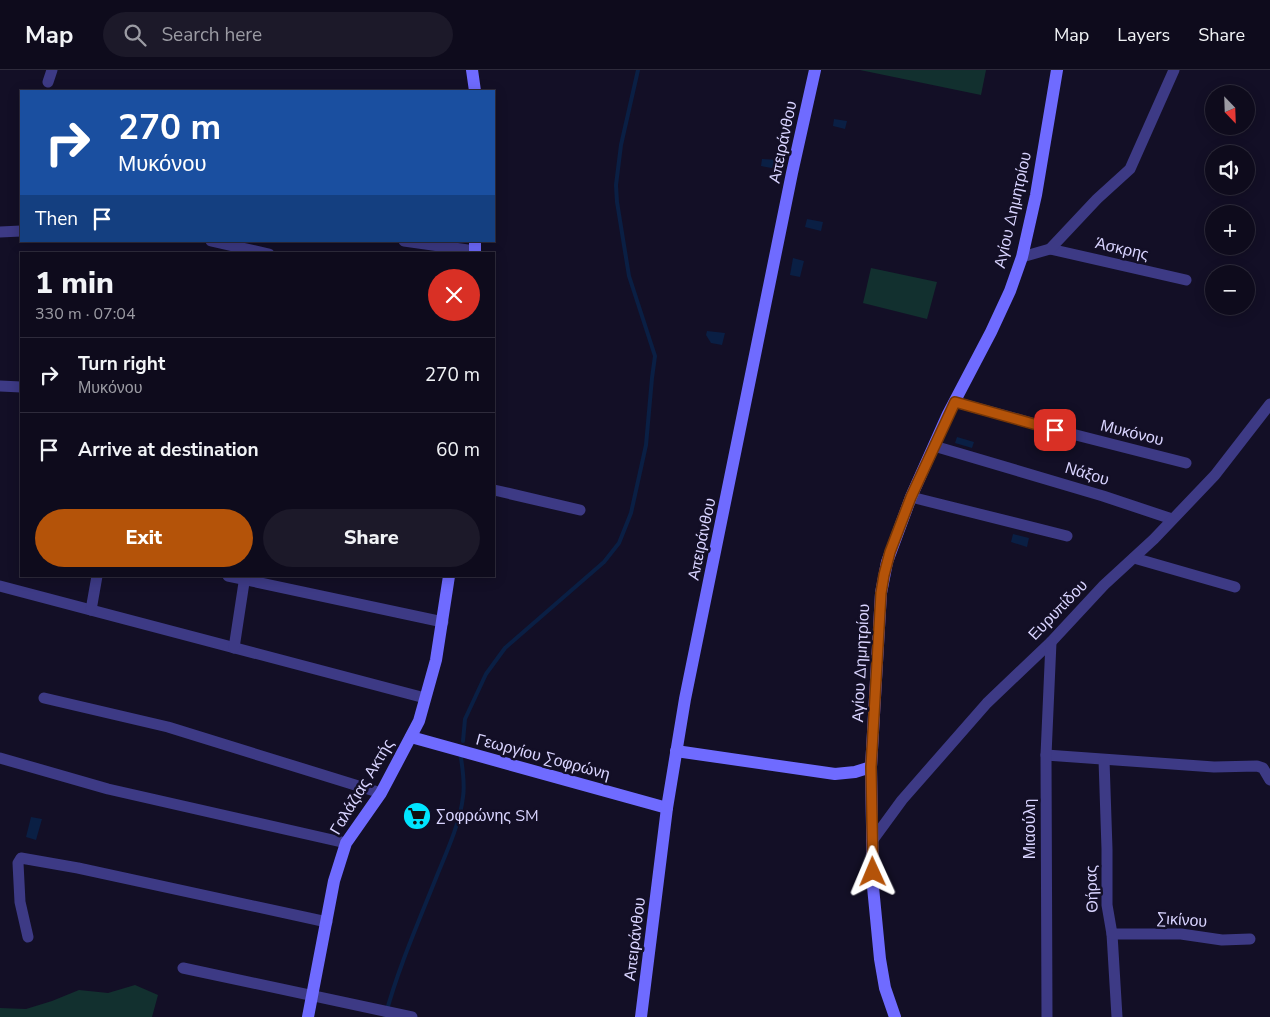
<!DOCTYPE html>
<html lang="en">
<head>
<meta charset="utf-8">
<style>
  body { margin:0; font-family:"Nunito Sans",sans-serif; background:#1c1929; color:#f1f3f6; height:100vh; display:flex; flex-direction:column; font-size:19px; white-space:nowrap }
  * { box-sizing:border-box; margin:0 }
  p { font-size:16px; color:#9b9ba3 }
  .icon { flex:none; width:28px; height:28px; fill:none; stroke:currentColor; stroke-width:2; stroke-linecap:round; stroke-linejoin:round }
  .map { position:relative; flex:1; overflow:hidden }
  .panel { position:absolute; left:20px; top:182px; width:475px; height:325px; display:flex; flex-direction:column; background:#0e0b1c; border-radius:0px; box-shadow:0 2px 12px #0003,0 0 0 1px #2e2b3b }
  .panel>* { flex:none }
  .hud { position:absolute; left:20px; top:20px; width:475px; height:152px; border-radius:0px; box-shadow:0 2px 12px #0003,0 0 0 1px #2e2b3b; background:#1a4fa0; color:#fff; overflow:hidden }
  .needle { width:32px; rotate:157deg }
  .tools { position:absolute; left:1205px; top:15px; display:grid; gap:10px }
  .tools a { display:grid; place-items:center; width:50px; height:50px; border-radius:50%; background:#0e0b1c; box-shadow:0 2px 12px #0003,0 0 0 1px #2e2b3b; font-size:25px }
  .pin { position:absolute; display:grid; place-items:center; width:42px; height:42px; color:#fff; margin:-21px; border-radius:10px; box-shadow:0 2px 8px #0006 }
  .me { position:absolute; width:55px; margin:-28px; rotate:359deg; stroke-linejoin:round; filter:drop-shadow(0 0 4px #0008) }
  .turn { display:flex; align-items:center; gap:18px; height:105px; padding:0 15px; font-size:22px }
  .turn .icon { width:65px; height:65px; stroke-width:2.5 }
  .turn b { display:block; font-size:35px; line-height:42px }
  .then { display:flex; align-items:center; height:48px; padding:0 15px; background:#0003; gap:10px; font-size:19px }
  .round { display:grid; place-items:center; flex:none; width:52px; height:52px; border-radius:26px; background:#1c1929 }
  .headline { display:flex; align-items:center; justify-content:space-between; height:85px; padding:0 15px }
  h1 { font-size:30px; font-weight:800; line-height:38px }
  .cta { display:flex; gap:10px; margin-top:auto; padding:10px 15px }
  .cta a { flex:1; height:58px; border-radius:30px; background:#b45309; color:#fff; font-size:20px; font-weight:800; line-height:58px; text-align:center }
  .cta a+a { background:#1c1929; color:#f1f3f6 }
  ul { padding:0; list-style:none }
  li { display:flex; align-items:center; gap:15px; height:75px; padding:0 15px; border-top:1px solid #2e2b3b }
  li div { flex:1 }
  li b { display:block; font-size:19px }
  li em { font-style:normal }
  header { display:flex; align-items:center; gap:30px; box-sizing:border-box; height:70px; padding:0 25px; background:#0e0b1c; border-bottom:1px solid #2e2b3b }
  header strong { font-size:24px }
  nav { display:flex; gap:28px; margin-inline-start:auto; font-size:18px }
  .search { width:350px; height:45px; background:#1c1929; display:flex; align-items:center; gap:12px; box-sizing:border-box; padding:0 18px; border-radius:28px; color:#9b9ba3; font-size:19px }
  .map>svg:first-child { display:block }
  .green { fill:#12302f }
  .water { fill:#0a1f44 }
  .lines { fill:none; stroke-linecap:round; stroke-linejoin:round }
  .stream { stroke:#0a1f44; stroke-width:4 }
  .street { stroke:#3d3a85; stroke-width:11 }
  .secondary { stroke:#6f6bff; stroke-width:12 }
  .route-casing { stroke:#753606; stroke-width:12 }
  .route { stroke:#b45309; stroke-width:9 }
  .labels { text-anchor:middle; dominant-baseline:central; stroke-width:5; stroke-linejoin:round; paint-order:stroke }
  .street-label { font-size:16px; fill:#d9d4ff; stroke:#130f26 }
  .poi-label { font-size:16px; fill:#d9d4ff; stroke:#130f26; text-anchor:start }
</style>
</head>
<body>
<header>
<strong>Map</strong>
<div class="search"><svg class="icon" aria-label="search" viewBox="0 0 24 24"><circle cx="10" cy="10" r="6"/><path d="M15 15l6 6"/></svg>Search here</div>
<nav><a>Map</a><a>Layers</a><a>Share</a></nav>
</header>
<div class="map">
<svg width="1270" height="947" viewBox="0 0 1270 947">
  <rect width="100%" height="100%" fill="#130f26"/>
  <g class="green">
    <path d="M860 0H986L981 25Z"/>
    <path d="M871 198 937 212 927 249 863 233Z"/>
    <path d="M135 915 158 925 152 947H0V938L26 939 52 931 79 920 108 923Z"/>
  </g>
  <g class="water">
    <path d="M834 49 847 51 845 59 833 56Z"/>
    <path d="M762 89 779 90 777 99 761 96Z"/>
    <path d="M807 149 823 152 821 161 805 157Z"/>
    <path d="M793 188 804 191 800 207 790 205Z"/>
    <path d="M707 261 725 263 722 275 711 273 706 265Z"/>
    <path d="M957 367 974 372 972 378 955 373Z"/>
    <path d="M1013 464 1029 468 1027 477 1011 472Z"/>
    <path d="M31 747 42 749 36 770 26 767Z"/>
  </g>
  <g class="lines">
    <g class="stream">
      <path d="M463 671 465 649 486 604 505 578 604 492 619 473 631 443 646 375 652 308 655 286 629 206 617 132 616 115 621 75 638 0"/>
      <path d="M385 947C398 898 419 851 438 803 448 779 460 752 463 727 465 714 463 701 461 688"/>
    </g>
    <g class="street">
      <path d="M48 12 52 0"/>
      <path d="M0 162 21 161"/>
      <path d="M211 171 269 184"/>
      <path d="M404 171 475 181"/>
      <path d="M1050 179 1186 210"/>
      <path d="M1022 187 1050 179 1097 129 1130 99 1174 0"/>
      <path d="M0 316 21 317"/>
      <path d="M955 332 1072 364 1186 393"/>
      <path d="M934 376 1103 426 1172 449"/>
      <path d="M494 420 580 440"/>
      <path d="M911 427 1067 466"/>
      <path d="M1134 488 1235 517"/>
      <path d="M228 506 443 552"/>
      <path d="M0 516 425 628"/>
      <path d="M91 540 97 506"/>
      <path d="M234 578 245 506"/>
      <path d="M44 628 168 657 381 723"/>
      <path d="M1046 685 1214 697 1257 696 1263 698 1270 710"/>
      <path d="M0 688 108 719 346 773"/>
      <path d="M1104 690 1107 779V835L1112 864 1117 947"/>
      <path d="M872 771 902 730 987 633 1051 572 1104 515 1154 469 1215 405 1270 334"/>
      <path d="M1112 864H1181L1222 870 1250 869"/>
      <path d="M28 867 20 832 18 793 21 788 78 798 327 852"/>
      <path d="M183 898 412 947"/>
      <path d="M1047 947 1046 685 1051 572"/>
    </g>
    <g class="secondary">
      <path d="M472 0 475 21"/>
      <path d="M475 184V171"/>
      <path d="M411 667 667 738"/>
      <path d="M676 681 835 704 855 702 871 697"/>
      <path d="M308 947 334 811 346 773 381 723 419 651 436 590 449 506"/>
      <path d="M641 947 667 738 685 629 792 103 815 0"/>
      <path d="M895 947 885 918 880 889 873 817 871 697 881 523 887 492 911 427 948 344 991 262 1010 221 1022 187 1036 125 1057 0"/>
    </g>
  </g>
  <g class="lines">
    <defs>
      <path id="route" d="M873 802 871 697 881 523 884 505 890 482 911 427 955 332 1055 360"/>
    </defs>
    <use href="#route" class="route-casing"/>
    <use href="#route" class="route"/>
  </g>
  <defs>
    <symbol id="supermarket-disc" viewBox="-11 -11 22 22"><circle r="9.5" fill="#00e5ff" stroke="#130f26"/><path d="M-6-5.5h2.5l.6 2H6L4.5 2H-2.5L-4.4-4H-6ZM-1.5 3.2a1.3 1.3 0 1 0 .1 0ZM3 3.2a1.3 1.3 0 1 0 .1 0Z" fill="#111"/></symbol>
  </defs>
  <g fill-rule="evenodd">
    <use href="#supermarket-disc" x="401" y="730" width="32" height="32"/>
  </g>
  <g class="labels">
    <g class="street-label">
      <text transform="translate(783 72) rotate(-78)">Απειράνθου</text>
      <text transform="translate(1013 140) rotate(-77)">Αγίου Δημητρίου</text>
      <text transform="translate(1122 179) rotate(13)">Άσκρης</text>
      <text transform="translate(1132 363) rotate(14)">Μυκόνου</text>
      <text transform="translate(1087 404) rotate(17)">Νάξου</text>
      <text transform="translate(702 469) rotate(-78)">Απειράνθου</text>
      <text transform="translate(1058 540) rotate(-46)">Ευρυπίδου</text>
      <text transform="translate(861 593) rotate(-87)">Αγίου Δημητρίου</text>
      <text transform="translate(543 687) rotate(15)">Γεωργίου Σοφρώνη</text>
      <text transform="translate(362 717) rotate(-59)">Γαλάζιας Ακτής</text>
      <text transform="translate(1030 759) rotate(-90)">Μιαούλη</text>
      <text transform="translate(1092 819) rotate(-92)">Θήρας</text>
      <text transform="translate(1182 850) rotate(4)">Σικίνου</text>
      <text transform="translate(635 869) rotate(-83)">Απειράνθου</text>
    </g>
    <g class="poi-label">
      <text x="436" y="746">Σοφρώνης SM</text>
    </g>
  </g>
</svg>
<div class="tools">
<a><svg class="needle" viewBox="-14 -14 28 28"><path d="M0-13l5 13h-10z" fill="#e53935"/><path d="M0 13l5-13h-10z" fill="#9b9ba3"/></svg></a>
<a><svg class="icon" aria-label="sound" viewBox="0 0 24 24"><path d="M4 9h4l5-4v14l-5-4H4zM17 9q2 3 0 6"/></svg></a>
<a>+</a>
<a>−</a>
</div>
<div class="pin" style="left:1055px;top:360px;background:#d93025"><svg class="icon" aria-label="arrive" viewBox="0 0 24 24"><path d="M6 21V4h12l-3 4 3 4H6"/></svg></div>
<svg class="me" style="left:873px;top:802px" viewBox="-20 -20 40 40"><path d="M0-17L14 15 0 8-14 15z" fill="#b45309" stroke="#fff" stroke-width="4"/></svg>
<div class="hud">
<div class="turn"><svg class="icon" aria-label="right" viewBox="0 0 24 24"><path d="M7 20v-9h11M14 6l5 5-5 5"/></svg><div><b>270 m</b>Μυκόνου</div></div>
<div class="then">Then<svg class="icon" aria-label="arrive" viewBox="0 0 24 24"><path d="M6 21V4h12l-3 4 3 4H6"/></svg></div>
</div>
<section class="panel">
<div class="headline"><div><h1>1 min</h1><p>330 m · 07:04</p></div><a class="round" style="background:#d93025;color:#fff"><svg class="icon" aria-label="close" viewBox="0 0 24 24"><path d="M6 6l12 12M18 6L6 18"/></svg></a></div>
<ul>
<li><svg class="icon" aria-label="right" viewBox="0 0 24 24"><path d="M7 20v-9h11M14 6l5 5-5 5"/></svg><div><b>Turn right</b><p>Μυκόνου</p></div><em>270 m</em></li>
<li><svg class="icon" aria-label="arrive" viewBox="0 0 24 24"><path d="M6 21V4h12l-3 4 3 4H6"/></svg><div><b>Arrive at destination</b></div><em>60 m</em></li>
</ul>
<div class="cta"><a>Exit</a><a>Share</a></div>
</section>
</div>
</body>
</html>
